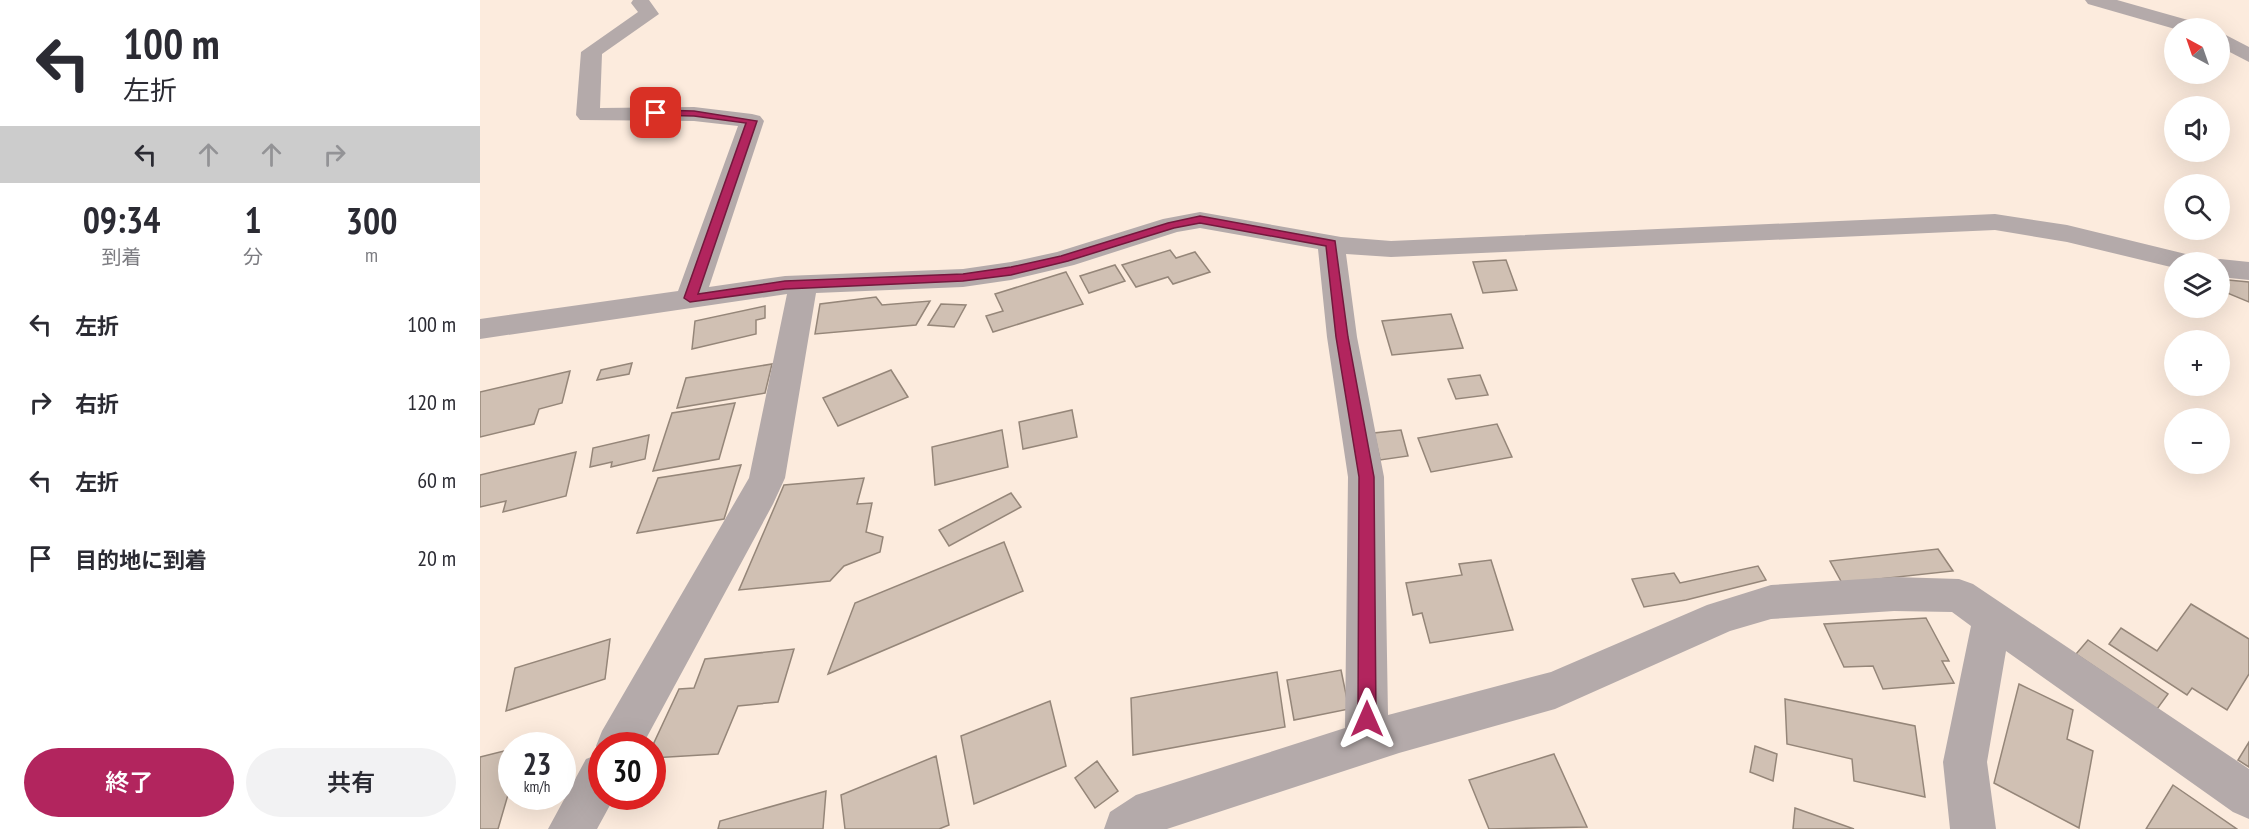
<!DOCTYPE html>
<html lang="ja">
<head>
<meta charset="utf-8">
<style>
  body { margin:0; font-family:"PT Sans Narrow","Noto Sans JP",sans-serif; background:#f2f2f3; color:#2b2b33; height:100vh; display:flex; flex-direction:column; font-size:22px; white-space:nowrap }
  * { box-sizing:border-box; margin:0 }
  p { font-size:20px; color:#7c7c81 }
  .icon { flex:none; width:33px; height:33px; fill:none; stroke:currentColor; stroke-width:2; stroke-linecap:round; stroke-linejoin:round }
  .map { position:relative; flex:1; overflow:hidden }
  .side { display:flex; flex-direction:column; background:#fff; width:480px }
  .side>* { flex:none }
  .guide { background:#fff; color:#2b2b33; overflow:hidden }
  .needle { width:39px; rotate:320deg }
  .controls { position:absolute; left:1684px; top:18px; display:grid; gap:12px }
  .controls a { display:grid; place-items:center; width:66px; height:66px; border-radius:50%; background:#fff; box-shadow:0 6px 24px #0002; font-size:30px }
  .speed { position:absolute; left:18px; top:732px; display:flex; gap:12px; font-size:30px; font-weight:700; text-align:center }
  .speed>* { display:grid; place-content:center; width:78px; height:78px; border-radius:50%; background:#fff; box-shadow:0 6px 24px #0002; line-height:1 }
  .speed small { font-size:15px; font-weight:400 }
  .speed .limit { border:9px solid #d22; background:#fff; color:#111 }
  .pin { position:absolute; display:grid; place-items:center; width:51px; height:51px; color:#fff; margin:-26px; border-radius:12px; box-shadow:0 3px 9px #0006 }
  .me { position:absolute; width:66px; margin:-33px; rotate:0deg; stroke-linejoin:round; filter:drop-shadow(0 0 4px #0008) }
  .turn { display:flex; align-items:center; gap:21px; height:126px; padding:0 24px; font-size:27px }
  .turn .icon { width:78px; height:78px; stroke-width:2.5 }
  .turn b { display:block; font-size:42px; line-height:51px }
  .lanes { display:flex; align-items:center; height:57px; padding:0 24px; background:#0003; justify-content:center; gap:30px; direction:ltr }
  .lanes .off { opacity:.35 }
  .eta { display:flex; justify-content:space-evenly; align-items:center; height:102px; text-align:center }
  .eta b { font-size:36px; font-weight:600; line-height:42px }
  .primary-button { display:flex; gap:12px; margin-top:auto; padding:12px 24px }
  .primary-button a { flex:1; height:69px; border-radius:36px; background:#b2255e; color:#fff; font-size:24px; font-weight:600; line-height:69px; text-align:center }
  .primary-button a+a { background:#f2f2f3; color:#2b2b33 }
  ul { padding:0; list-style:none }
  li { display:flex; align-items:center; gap:18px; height:78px; padding:0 24px }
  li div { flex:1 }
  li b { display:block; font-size:22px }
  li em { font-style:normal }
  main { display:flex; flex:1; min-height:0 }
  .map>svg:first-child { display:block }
  .building { fill:#d0c0b3; stroke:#958679; stroke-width:1.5 }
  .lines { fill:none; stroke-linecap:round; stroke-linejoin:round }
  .street { fill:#b4aaaa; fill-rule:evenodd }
  .route { fill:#b2255e; stroke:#74183d; stroke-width:1.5 }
</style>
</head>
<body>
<main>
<section class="side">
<div class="guide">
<div class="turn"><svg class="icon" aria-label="left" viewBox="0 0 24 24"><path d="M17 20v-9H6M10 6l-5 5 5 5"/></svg><div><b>100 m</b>左折</div></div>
<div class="lanes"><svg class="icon" aria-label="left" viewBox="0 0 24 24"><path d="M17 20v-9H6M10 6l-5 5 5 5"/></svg><svg class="icon off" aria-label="ahead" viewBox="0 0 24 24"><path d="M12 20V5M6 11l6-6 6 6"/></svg><svg class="icon off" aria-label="ahead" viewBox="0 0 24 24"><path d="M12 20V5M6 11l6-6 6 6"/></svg><svg class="icon off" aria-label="right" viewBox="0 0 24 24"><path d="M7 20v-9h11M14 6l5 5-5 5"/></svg></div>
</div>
<div class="eta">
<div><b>09:34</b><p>到着</p></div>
<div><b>1</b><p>分</p></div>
<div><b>300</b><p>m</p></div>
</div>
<ul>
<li><svg class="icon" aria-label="left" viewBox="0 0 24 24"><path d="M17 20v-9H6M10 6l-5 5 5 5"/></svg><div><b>左折</b></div><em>100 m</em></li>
<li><svg class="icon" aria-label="right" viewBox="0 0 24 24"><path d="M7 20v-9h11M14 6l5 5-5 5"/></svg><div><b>右折</b></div><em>120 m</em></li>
<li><svg class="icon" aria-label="left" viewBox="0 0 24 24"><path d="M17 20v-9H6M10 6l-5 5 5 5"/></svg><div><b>左折</b></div><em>60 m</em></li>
<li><svg class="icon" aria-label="arrive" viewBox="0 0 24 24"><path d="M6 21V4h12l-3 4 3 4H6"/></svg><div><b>目的地に到着</b></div><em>20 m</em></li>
</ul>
<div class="primary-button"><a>終了</a><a>共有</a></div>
</section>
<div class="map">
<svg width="1769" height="829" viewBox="0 0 1769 829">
  <rect width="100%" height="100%" fill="#fcebdd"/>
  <g class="building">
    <path d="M690 250 696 258 715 252 730 272 693 284 688 277 656 287 642 265Z"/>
    <path d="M1026 260 1037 290 1003 293 993 262Z"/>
    <path d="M635 265 645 281 609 293 600 276Z"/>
    <path d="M586 272 603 304 513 332 506 316 523 311 515 294Z"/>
    <path d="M1748 280 1769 282V302L1740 290Z"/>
    <path d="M396 297 402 305 450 301 436 325 335 334 340 304Z"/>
    <path d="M461 304 486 305 474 327 448 325Z"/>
    <path d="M285 306V318L276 320V334L212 349 215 321Z"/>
    <path d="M971 314 983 348 912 355 902 321Z"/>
    <path d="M152 363 149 374 117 380 121 370Z"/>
    <path d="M292 364 285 393 197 408 206 378Z"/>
    <path d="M411 370 428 397 358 426 343 398Z"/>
    <path d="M90 371 82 403 59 409 54 424 0 437V392Z"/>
    <path d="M1000 375 1008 395 976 399 968 379Z"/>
    <path d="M255 403 239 459 173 471 192 413Z"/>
    <path d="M592 410 597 437 543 449 539 422Z"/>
    <path d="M1017 424 1032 457 951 472 938 438Z"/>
    <path d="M522 430 528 467 455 485 452 447Z"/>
    <path d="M921 430 928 456 900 460 894 433Z"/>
    <path d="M169 435 165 459 131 467 132 462 110 467 113 448Z"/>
    <path d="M96 452 86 496 23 512 26 501 0 507V475Z"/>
    <path d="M261 465 244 519 157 533 178 478Z"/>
    <path d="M384 478 377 504 392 503 386 532 403 537 400 552 364 566 350 581 259 590 304 485Z"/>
    <path d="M531 493 541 507 469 546 459 530Z"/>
    <path d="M524 542 543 591 348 674 375 603Z"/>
    <path d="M1458 549 1473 571 1362 583 1350 561Z"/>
    <path d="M1011 560 1033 630 950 643 942 613 933 615 926 583 982 575 979 564Z"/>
    <path d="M1278 566 1286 580 1206 600 1164 607 1152 579 1194 573 1200 583Z"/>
    <path d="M1711 604 1769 639V674L1747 710 1712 688 1707 695 1629 644 1641 628 1677 651Z"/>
    <path d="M1446 618 1469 661H1462L1474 683 1403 689 1393 666 1364 667 1344 624Z"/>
    <path d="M130 639 125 679 26 711 35 668Z"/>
    <path d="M1608 640 1688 694 1677 709 1596 654Z"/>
    <path d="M314 649 298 702 258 706 238 754 172 758V747L199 689 214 688 225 659Z"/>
    <path d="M861 670 869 709 814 720 807 680Z"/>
    <path d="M797 672 805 727 653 755 651 698Z"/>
    <path d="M1539 684 1593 710 1587 739 1613 751 1599 828 1514 783Z"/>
    <path d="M1305 699 1435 726 1445 797 1374 781 1372 759 1307 744Z"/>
    <path d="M570 701 586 766 494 804 481 736Z"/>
    <path d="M1769 742V767L1758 760Z"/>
    <path d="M1275 746 1297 754 1293 781 1270 772Z"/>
    <path d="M32 749V781L18 829H0V757Z"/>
    <path d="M1074 754 1107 827 1009 829 989 780Z"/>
    <path d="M456 756 469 825 459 829H365L361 795Z"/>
    <path d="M617 761 638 791 615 808 595 778Z"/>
    <path d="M1693 785 1757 829H1666Z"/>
    <path d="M346 791 343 829H238L240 821Z"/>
    <path d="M1315 808 1374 829H1313Z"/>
  </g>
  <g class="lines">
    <g class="street">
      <path d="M153 0H169L179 14 122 54 120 108 214 107 272 114 280 116 284 121 229 287 305 276 483 269 531 262 577 252 683 219 720 212 861 237 911 241 1515 214 1587 225 1714 256 1718 262H1695V268L1587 242 1515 230 911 257 866 254 877 337 904 477 908 715 1071 672 1227 605 1291 585 1414 577 1479 579 1493 584 1769 769V819L1753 812 1526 651 1507 762 1516 829H1470L1463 762 1491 626 1472 612 1414 611 1291 619 1250 631 1075 709 919 753 687 829H624L630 812 656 795 865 728 868 477 847 337 838 249 720 228 697 232 594 265 531 280 483 287 336 293 305 478 293 504 162 746H122V796H135L117 829H68L106 759 119 754 116 746 122 731 269 478 307 294 0 339V319L198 291 258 126 214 121 100 120 96 115 101 52 158 12 151 3Z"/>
      <path d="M1605 0H1637L1722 24 1725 28 1695 29 1608 4Z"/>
      <path d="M1740 32 1769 47V62L1740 47Z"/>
      <path d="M1740 259 1769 262V280L1740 277V262H1730Z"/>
    </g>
  </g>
  <path class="route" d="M176 110 214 111 277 121 218 294 305 281 483 274 531 267 581 256 688 223 720 216 855 241 868 337 894 477 896 719 894 725 887 728 881 725 878 719 879 477 856 337 846 246 720 223 694 228 588 261 531 275 483 281 305 289 210 302 204 298 266 123 214 116 172 115 171 113Z"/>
</svg>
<div class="controls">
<a><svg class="needle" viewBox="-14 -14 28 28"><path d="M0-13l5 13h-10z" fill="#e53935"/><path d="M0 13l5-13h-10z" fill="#7c7c81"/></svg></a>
<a><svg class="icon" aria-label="sound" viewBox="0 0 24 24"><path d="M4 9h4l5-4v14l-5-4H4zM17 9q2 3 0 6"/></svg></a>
<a><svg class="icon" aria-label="search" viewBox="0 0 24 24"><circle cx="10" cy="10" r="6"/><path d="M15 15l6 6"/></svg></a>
<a><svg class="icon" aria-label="layers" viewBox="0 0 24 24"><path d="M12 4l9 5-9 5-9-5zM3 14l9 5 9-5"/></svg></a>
<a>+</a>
<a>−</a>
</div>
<div class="speed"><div>23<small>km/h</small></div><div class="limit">30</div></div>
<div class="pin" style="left:176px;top:113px;background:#d93025"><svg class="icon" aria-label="arrive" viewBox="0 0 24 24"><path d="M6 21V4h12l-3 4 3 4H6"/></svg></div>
<svg class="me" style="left:887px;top:719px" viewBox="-20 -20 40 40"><path d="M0-17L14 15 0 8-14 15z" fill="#b2255e" stroke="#fff" stroke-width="4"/></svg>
</div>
</main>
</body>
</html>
